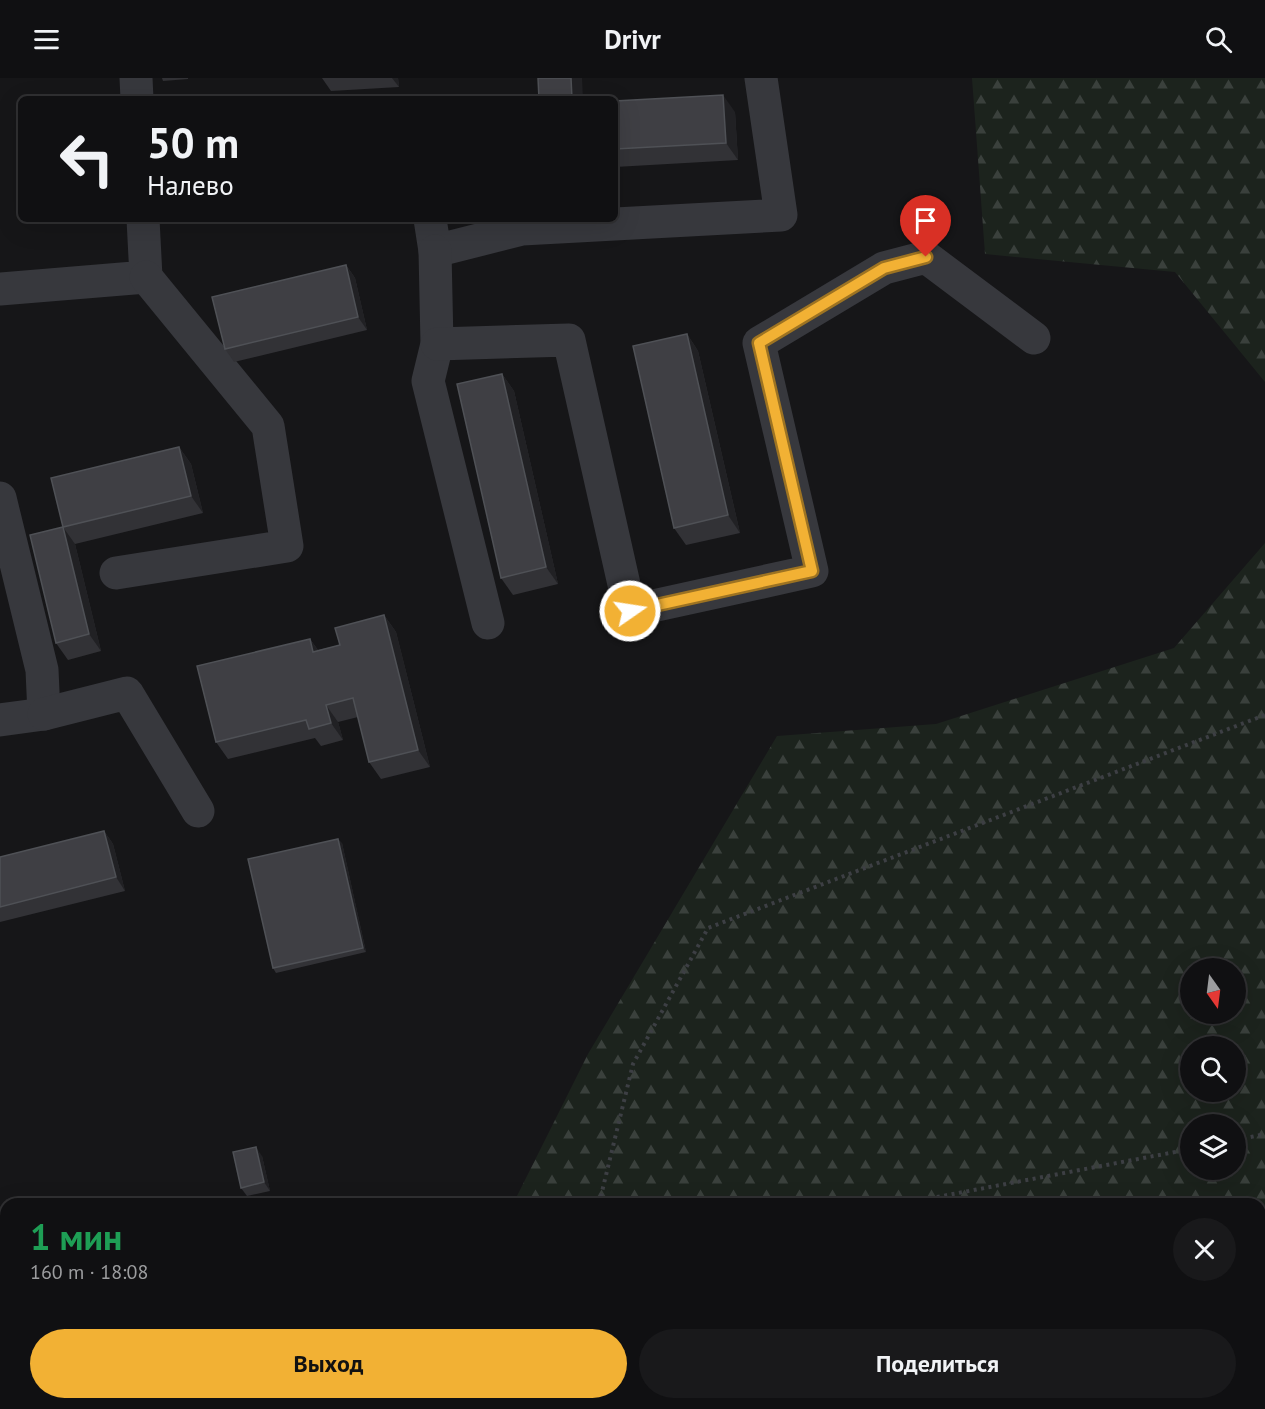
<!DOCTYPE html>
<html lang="ru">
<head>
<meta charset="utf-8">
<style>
  body { margin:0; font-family:"PT Sans",sans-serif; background:#19191b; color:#f1f3f6; height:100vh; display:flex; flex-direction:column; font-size:22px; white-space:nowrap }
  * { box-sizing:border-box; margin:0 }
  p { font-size:20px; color:#9c9d9f }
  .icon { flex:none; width:33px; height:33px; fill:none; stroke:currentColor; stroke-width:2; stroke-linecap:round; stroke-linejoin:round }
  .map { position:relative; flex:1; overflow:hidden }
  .panel { position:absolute; left:0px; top:1120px; width:1266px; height:212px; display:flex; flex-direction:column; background:#101012; border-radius:18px 18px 0 0; box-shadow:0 6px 24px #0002,0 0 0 2px #303032 }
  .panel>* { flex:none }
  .hud { position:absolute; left:18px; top:18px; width:600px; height:126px; border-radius:9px; box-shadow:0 6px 24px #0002,0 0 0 2px #303032; background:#101012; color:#f1f3f6; overflow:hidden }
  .needle { width:39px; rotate:166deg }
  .fabs { position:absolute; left:1180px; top:880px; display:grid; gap:12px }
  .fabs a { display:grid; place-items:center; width:66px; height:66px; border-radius:50%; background:#101012; box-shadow:0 6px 24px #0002,0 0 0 2px #303032; font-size:30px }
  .pin { position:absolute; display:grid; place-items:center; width:51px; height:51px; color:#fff; margin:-62px -26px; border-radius:50% 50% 50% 0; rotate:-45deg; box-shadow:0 0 6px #0007 }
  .pin .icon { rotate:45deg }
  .me { position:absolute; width:66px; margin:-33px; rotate:77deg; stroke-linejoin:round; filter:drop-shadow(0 0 4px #0008) }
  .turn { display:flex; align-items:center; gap:21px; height:126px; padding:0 30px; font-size:27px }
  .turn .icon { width:78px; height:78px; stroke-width:2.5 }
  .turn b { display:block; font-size:42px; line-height:51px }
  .round { display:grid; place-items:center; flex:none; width:63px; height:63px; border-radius:32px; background:#19191b }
  .overview { display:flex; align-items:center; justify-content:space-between; height:102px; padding:0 30px }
  h1 { font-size:36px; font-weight:800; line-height:45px; color:#1e9e55 }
  .action { display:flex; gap:12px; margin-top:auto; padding:12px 30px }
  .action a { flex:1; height:69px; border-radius:36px; background:#f2b134; color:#111; font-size:24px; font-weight:800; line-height:69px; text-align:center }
  .action a+a { background:#19191b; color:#f1f3f6 }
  header { display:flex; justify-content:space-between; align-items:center; height:78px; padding:0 30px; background:#101012; font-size:27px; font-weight:800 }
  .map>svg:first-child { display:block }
  .forest { fill:url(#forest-firs); fill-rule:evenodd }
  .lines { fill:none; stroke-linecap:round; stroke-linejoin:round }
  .path { stroke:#3d3f44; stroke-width:4; stroke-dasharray:3 4.5; stroke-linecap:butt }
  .minor { stroke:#37383d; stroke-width:33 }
  .wall { fill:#323236 }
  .shaded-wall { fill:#212124 }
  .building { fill:#3f3f44; stroke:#4f5156; stroke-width:1.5 }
  .route-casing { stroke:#9d7322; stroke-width:15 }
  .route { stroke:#f2b134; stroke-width:10 }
</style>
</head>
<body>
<header><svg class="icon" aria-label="menu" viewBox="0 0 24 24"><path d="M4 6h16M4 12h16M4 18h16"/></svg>Drivr<svg class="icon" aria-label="search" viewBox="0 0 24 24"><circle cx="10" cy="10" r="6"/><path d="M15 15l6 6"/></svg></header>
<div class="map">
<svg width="1265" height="1331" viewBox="0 0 1265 1331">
  <defs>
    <pattern id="forest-firs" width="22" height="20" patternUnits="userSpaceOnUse" patternTransform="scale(1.5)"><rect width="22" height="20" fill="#1c231d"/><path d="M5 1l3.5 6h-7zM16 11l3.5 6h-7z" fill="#3a403c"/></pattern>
  </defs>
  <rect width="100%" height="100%" fill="#161618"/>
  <g class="forest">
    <path d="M972 0H1265V304L1175 194 985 176Z"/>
    <path d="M1265 465V1331H411L414 1326H1260V1126H513L588 976 777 658 936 646 1174 570ZM1191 891H1236V936H1191ZM1191 969H1236V1014H1191ZM1191 1047H1236V1092H1191Z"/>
  </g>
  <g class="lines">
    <g class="path">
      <path d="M1236 1062 1265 1056"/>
      <path d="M599 1126 633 986 708 850 1265 637"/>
      <path d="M900 1126 1191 1071"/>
      <path d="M1260 1147 1265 1146"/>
      <path d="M550 1331 551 1326"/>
      <path d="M977 1331 978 1326"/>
    </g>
    <g class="minor">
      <path d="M136 0 137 21"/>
      <path d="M430 141 435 173 522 151 781 137 761 0"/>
      <path d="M435 173 437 266 428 303 488 545"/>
      <path d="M0 211 146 199 143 141"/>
      <path d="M437 266 569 262 630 533 812 493 759 265 884 190 926 179 1034 260"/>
      <path d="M0 420 42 592 44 636 0 642"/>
      <path d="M116 495 287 468 268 348 146 199"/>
      <path d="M44 636 127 615 198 733"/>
    </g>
  </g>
  <g class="wall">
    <path d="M162 0H188V1L163 3Z"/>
    <path d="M322 0H398L399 9 331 13Z"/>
    <path d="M615 23 735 34 738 82 615 89Z"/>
    <path d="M346 187 355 200 367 252 234 284 225 271Z"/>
    <path d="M687 256 698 273 740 455 686 467 674 450Z"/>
    <path d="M502 296 514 313 558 506 513 517 501 500Z"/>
    <path d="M179 369 191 386 203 435 75 466 101 573 68 582 56 565 63 449Z"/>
    <path d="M384 537 396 554 430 689 381 701 369 684 358 639 338 644 343 662 321 668 315 660 228 681 216 664 310 561 318 572 340 567Z"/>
    <path d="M104 753 113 766 125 813 0 844V779Z"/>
    <path d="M342 765 366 874 276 895 273 890Z"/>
    <path d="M262 1078 270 1113 247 1118 241 1110Z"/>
    <path d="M6 1326H280L258 1331H0Z"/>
  </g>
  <g class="shaded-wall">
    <path d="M392 0H398L399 9Z"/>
    <path d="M571 0H582L583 21H572Z"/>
    <path d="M723 17 735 34 738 82 726 65Z"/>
    <path d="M346 187 355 200 367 252 358 239Z"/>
    <path d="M687 256 698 273 740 455 728 437Z"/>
    <path d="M502 296 514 313 558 506 546 489Z"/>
    <path d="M179 369 191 386 203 435 191 418Z"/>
    <path d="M63 449 75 466 101 573 89 556Z"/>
    <path d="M384 537 396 554 430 689 418 672Z"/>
    <path d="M310 561 322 578 313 574Z"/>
    <path d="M326 627 338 644 343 662 331 645Z"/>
    <path d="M104 753 113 766 125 813 116 799Z"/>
    <path d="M338 761 342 765 366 874 363 870Z"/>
    <path d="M256 1069 262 1078 270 1113 264 1104Z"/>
  </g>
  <g class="building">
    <path d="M538 0H571L572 21H539Z"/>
    <path d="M723 17 726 65 615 71V23Z"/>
    <path d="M346 187 358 239 225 271 212 219Z"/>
    <path d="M687 256 728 437 674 450 633 268Z"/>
    <path d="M502 296 546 489 501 500 457 306Z"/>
    <path d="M179 369 191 418 63 449 51 400Z"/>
    <path d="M63 449 89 556 56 565 30 457Z"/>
    <path d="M384 537 418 672 369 684 353 620 326 627 331 645 309 651 306 642 216 664 197 588 310 561 313 574 340 567 335 550Z"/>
    <path d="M104 753 116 799 0 829V779Z"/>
    <path d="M338 761 363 870 273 890 248 781Z"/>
    <path d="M256 1069 264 1104 241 1110 233 1074Z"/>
    <path d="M6 1313V1326H191L168 1331H0V1315Z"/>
  </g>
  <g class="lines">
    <defs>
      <path id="route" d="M630 533 812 493 759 265 884 190 926 179"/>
    </defs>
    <use href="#route" class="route-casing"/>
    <use href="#route" class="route"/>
  </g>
</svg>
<div class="fabs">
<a><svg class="needle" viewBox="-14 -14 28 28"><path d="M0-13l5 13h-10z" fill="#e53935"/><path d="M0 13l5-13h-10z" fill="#9c9d9f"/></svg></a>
<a><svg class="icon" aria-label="search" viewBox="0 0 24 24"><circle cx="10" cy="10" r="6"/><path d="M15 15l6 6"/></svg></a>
<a><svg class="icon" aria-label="layers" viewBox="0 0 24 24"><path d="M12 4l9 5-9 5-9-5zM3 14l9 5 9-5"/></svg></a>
</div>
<div class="pin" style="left:926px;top:179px;background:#d93025"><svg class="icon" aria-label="arrive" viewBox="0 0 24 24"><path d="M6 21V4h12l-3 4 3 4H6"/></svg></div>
<svg class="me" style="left:630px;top:533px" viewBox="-20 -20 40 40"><circle r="17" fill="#f2b134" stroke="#fff" stroke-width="3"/><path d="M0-11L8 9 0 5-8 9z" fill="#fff"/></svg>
<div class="hud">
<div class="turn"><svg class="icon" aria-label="left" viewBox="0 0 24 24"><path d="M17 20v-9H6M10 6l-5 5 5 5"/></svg><div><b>50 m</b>Налево</div></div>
</div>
<section class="panel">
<div class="overview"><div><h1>1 мин</h1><p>160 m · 18:08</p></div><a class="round"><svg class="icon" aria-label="close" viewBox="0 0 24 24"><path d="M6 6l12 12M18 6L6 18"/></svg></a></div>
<div class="action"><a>Выход</a><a>Поделиться</a></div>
</section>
</div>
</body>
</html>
